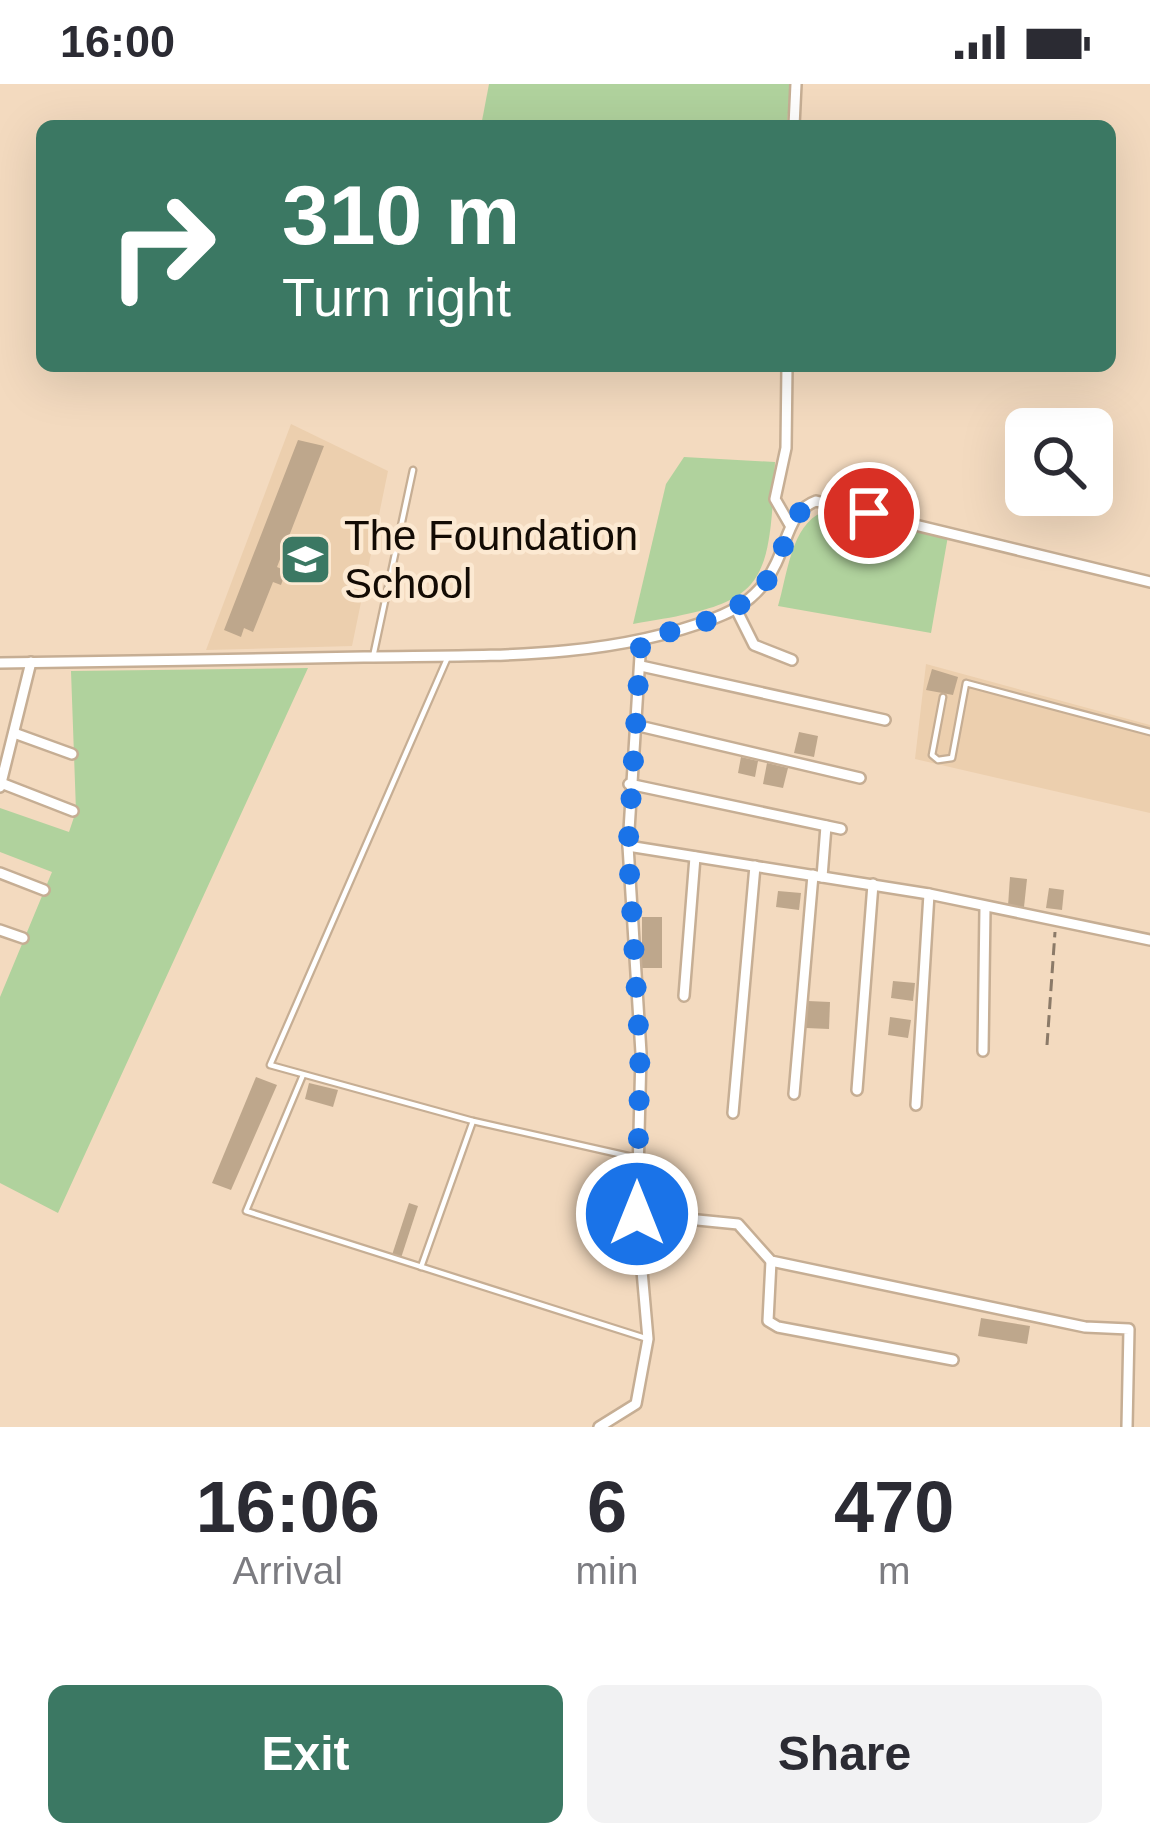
<!DOCTYPE html>
<html lang="en">
<head>
<meta charset="utf-8">
<style>
  body { margin:0; font-family:Arial,sans-serif; background:#f2f2f3; color:#2b2b33; height:100vh; display:flex; flex-direction:column; font-size:45px; white-space:nowrap }
  * { box-sizing:border-box; margin:0 }
  p { font-size:39px; color:#7c7c81 }
  .icon { flex:none; width:66px; height:66px; fill:none; stroke:currentColor; stroke-width:2; stroke-linecap:round; stroke-linejoin:round }
  .map { position:relative; height:1343px; overflow:hidden }
  .panel { display:flex; flex-direction:column; background:#fff; flex:1 }
  .panel>* { flex:none }
  .guide { position:absolute; left:36px; top:36px; width:1080px; height:252px; border-radius:18px; box-shadow:0 12px 48px #0002; background:#3b7863; color:#fff; overflow:hidden }
  .tools { position:absolute; left:1005px; top:324px; display:grid; gap:24px }
  .tools a { display:grid; place-items:center; width:108px; height:108px; border-radius:18px; background:#fff; box-shadow:0 12px 48px #0002; font-size:60px }
  .pin { position:absolute; display:grid; place-items:center; width:102px; height:102px; color:#fff; margin:-51px; border:6px solid #fff; border-radius:50%; box-shadow:0 3px 12px #0007 }
  .me { position:absolute; width:132px; margin:-66px; rotate:0deg; stroke-linejoin:round; filter:drop-shadow(0 0 9px #0008) }
  .turn { display:flex; align-items:center; gap:42px; height:252px; padding:0 48px; font-size:54px }
  .turn .icon { width:156px; height:156px; stroke-width:2.5 }
  .turn b { display:block; font-size:84px; line-height:102px }
  .eta { display:flex; justify-content:space-evenly; align-items:center; height:204px; text-align:center }
  .eta b { font-size:72px; font-weight:600; line-height:84px }
  .cta { display:flex; gap:24px; margin-top:auto; padding:24px 48px }
  .cta a { flex:1; height:138px; border-radius:18px; background:#3b7863; color:#fff; font-size:48px; font-weight:600; line-height:138px; text-align:center }
  .cta a+a { background:#f2f2f3; color:#2b2b33 }
  .status { display:flex; justify-content:space-between; align-items:center; height:84px; padding:0 60px; background:#fff; direction:ltr }
  .status svg { height:33px; fill:currentColor }
  .map>svg:first-child { display:block }
  .built { fill:#eccfae }
  .green { fill:#b0d29d }
  .building { fill:#bea78c }
  .lines { fill:none; stroke-linecap:round; stroke-linejoin:round }
  .service-casing { stroke:#c6ae94; stroke-width:9 }
  .minor-casing { stroke:#c6ae94; stroke-width:14 }
  .path { stroke:#8b7a68; stroke-width:3; stroke-dasharray:12 6; stroke-linecap:butt }
  .service { stroke:#fff; stroke-width:4.5 }
  .minor { stroke:#fff; stroke-width:9 }
  .route { stroke:#1a73e8; stroke-width:21; stroke-dasharray:0 37.8 }
  .labels { text-anchor:middle; dominant-baseline:central; stroke-width:9; stroke-linejoin:round; paint-order:stroke }
  .poi-label { font-size:42px; fill:#130b04; stroke:#fce9d2; text-anchor:start }
</style>
</head>
<body>
<div class="status"><b>16:00</b><svg viewBox="0 0 49 12"><path d="M0 12V9h3v3zM5 12V6h3v6zM10 12V3h3v9zM15 12V0h3v12zM26 1h20v11H26zM47 4h2v5h-2z"/></svg></div>
<div class="map">
<svg width="1150" height="1343" viewBox="0 0 1150 1343">
  <rect width="100%" height="100%" fill="#f3dabf"/>
  <g class="built">
    <path d="M291 340 388 387 352 562 206 566Z"/>
    <path d="M926 580 1150 641V729L915 675Z"/>
  </g>
  <g class="green">
    <path d="M489 0H790L787 42H481Z"/>
    <path d="M684 373 775 378C769 508 765 519 633 540L666 400Z"/>
    <path d="M823 428 948 452 931 549 778 522C787 493 791 440 823 428Z"/>
    <path d="M308 584 58 1129 0 1099V913L52 788 0 768V724L69 748 76 727 71 587Z"/>
  </g>
  <g class="building">
    <path d="M298 356 324 362 277 483 286 487 281 501 273 498 253 548 244 544 241 553 224 546Z"/>
    <path d="M932 585 958 593 953 611 926 606Z"/>
    <path d="M799 648 818 652 814 673 794 669Z"/>
    <path d="M741 673 758 677 755 693 738 689Z"/>
    <path d="M767 679 788 684 783 704 763 700Z"/>
    <path d="M1010 793 1027 795 1024 823 1008 822Z"/>
    <path d="M1049 804 1064 806 1062 826 1046 824Z"/>
    <path d="M778 807 801 809 799 826 776 823Z"/>
    <rect x="642" y="833" width="20" height="51"/>
    <path d="M893 897 915 899 913 917 891 914Z"/>
    <path d="M808 917 830 918 829 945 806 944Z"/>
    <path d="M890 933 911 936 908 954 888 951Z"/>
    <path d="M256 993 277 1001 231 1106 212 1099Z"/>
    <path d="M309 999 338 1006 333 1023 305 1015Z"/>
    <path d="M409 1119 418 1122 401 1174 392 1171Z"/>
    <path d="M981 1234 1030 1242 1027 1260 978 1252Z"/>
  </g>
  <g class="lines">
    <defs>
      <g id="service">
        <path d="M373 573 413 386"/>
        <path d="M447 575 270 981 473 1037 637 1074"/>
        <path d="M943 613 932 671 938 676 952 674 966 599 1150 648"/>
        <path d="M303 991 246 1127 648 1255"/>
        <path d="M421 1183 473 1037"/>
      </g>
      <g id="minor">
        <path d="M794 42 796 0"/>
        <path d="M787 282 786 364 775 415 790 441"/>
        <path d="M736 525 754 561 792 576"/>
        <path d="M0 579C121 578 243 575 364 573 482 571 603 577 715 534 798 503 772 433 816 417L1150 498"/>
        <path d="M641 582 885 636"/>
        <path d="M635 641 860 694"/>
        <path d="M14 649 72 670"/>
        <path d="M1 699 73 727"/>
        <path d="M629 700 841 745"/>
        <path d="M0 703 31 578"/>
        <path d="M628 762 929 810 1150 856"/>
        <path d="M0 789 44 806"/>
        <path d="M822 793 826 742"/>
        <path d="M0 846 23 854"/>
        <path d="M684 912 695 773"/>
        <path d="M983 967 985 824"/>
        <path d="M857 1006 873 800"/>
        <path d="M794 1010 813 791"/>
        <path d="M916 1021 929 810"/>
        <path d="M733 1029 755 782"/>
        <path d="M637 1130 738 1140 771 1177 1085 1243 1129 1245 1127 1343"/>
        <path d="M771 1177 768 1237 778 1243 953 1276"/>
        <path d="M599 1343 636 1320 648 1255 637 1130 641 969 628 762 641 556"/>
      </g>
    </defs>
    <use href="#service" class="service-casing"/>
    <use href="#minor" class="minor-casing"/>
    <path class="path" d="M1047 961 1055 848"/>
    <use href="#service" class="service"/>
    <use href="#minor" class="minor"/>
  </g>
  <g class="lines">
    <path class="route" d="M637 1130 640 969 628 763 641 556 714 535 761 509 803 422 816 418 869 429"/>
  </g>
  <defs>
    <symbol id="school-square" viewBox="-11 -11 22 22"><rect x="-9" y="-9" width="18" height="18" rx="4" fill="#3b7863" stroke="#fce9d2"/><path d="M0-5L7-2L0 1L-7-2ZM-4 1L0 2.5L4 1V4Q0 6-4 4Z" fill="#fff"/></symbol>
  </defs>
  <g fill-rule="evenodd">
    <use href="#school-square" x="276" y="446" width="59" height="59"/>
  </g>
  <g class="labels">
    <g class="poi-label">
      <text x="344" y="451">The Foundation<tspan x="344" dy="48">School</tspan></text>
    </g>
  </g>
</svg>
<div class="tools">
<a><svg class="icon" aria-label="search" viewBox="0 0 24 24"><circle cx="10" cy="10" r="6"/><path d="M15 15l6 6"/></svg></a>
</div>
<div class="pin" style="left:869px;top:429px;background:#d93025"><svg class="icon" aria-label="arrive" viewBox="0 0 24 24"><path d="M6 21V4h12l-3 4 3 4H6"/></svg></div>
<svg class="me" style="left:637px;top:1130px" viewBox="-20 -20 40 40"><circle r="17" fill="#1a73e8" stroke="#fff" stroke-width="3"/><path d="M0-11L8 9 0 5-8 9z" fill="#fff"/></svg>
<div class="guide">
<div class="turn"><svg class="icon" aria-label="right" viewBox="0 0 24 24"><path d="M7 20v-9h11M14 6l5 5-5 5"/></svg><div><b>310 m</b>Turn right</div></div>
</div>
</div>
<section class="panel">
<div class="eta">
<div><b>16:06</b><p>Arrival</p></div>
<div><b>6</b><p>min</p></div>
<div><b>470</b><p>m</p></div>
</div>
<div class="cta"><a>Exit</a><a>Share</a></div>
</section>
</body>
</html>
